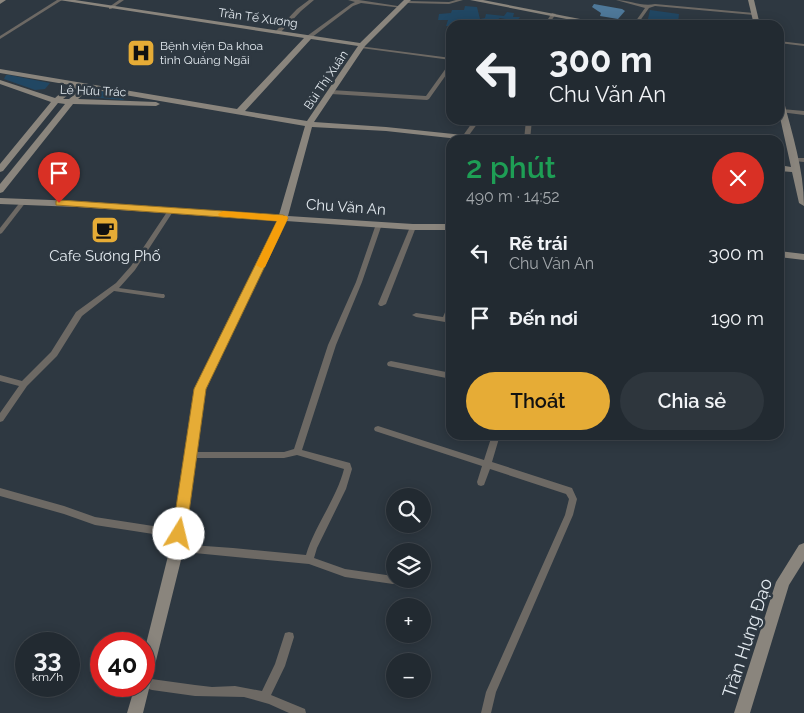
<!DOCTYPE html>
<html lang="vi">
<head>
<meta charset="utf-8">
<style>
  body { margin:0; font-family:Raleway,sans-serif; background:#2e363d; color:#f1f3f6; height:100vh; display:flex; flex-direction:column; font-size:19px; white-space:nowrap }
  * { box-sizing:border-box; margin:0 }
  p { font-size:16px; color:#a2a7ab }
  .icon { flex:none; width:28px; height:28px; fill:none; stroke:currentColor; stroke-width:2; stroke-linecap:round; stroke-linejoin:round }
  .map { position:relative; flex:1; overflow:hidden }
  .drawer { position:absolute; left:446px; top:135px; width:338px; height:305px; display:flex; flex-direction:column; background:#222a31; border-radius:15px; box-shadow:0 2px 12px #0003,0 0 0 1px #3f464d }
  .drawer>* { flex:none }
  .top-card { position:absolute; left:446px; top:20px; width:338px; height:105px; border-radius:15px; box-shadow:0 2px 12px #0003,0 0 0 1px #3f464d; background:#222a31; color:#f1f3f6; overflow:hidden }
  .fabs { position:absolute; left:386px; top:488px; display:grid; gap:10px }
  .fabs a { display:grid; place-items:center; width:45px; height:45px; border-radius:50%; background:#222a31; box-shadow:0 2px 12px #0003,0 0 0 1px #3f464d; font-size:25px }
  .speed { position:absolute; left:15px; top:632px; display:flex; gap:10px; font-size:25px; font-weight:700; text-align:center }
  .speed>* { display:grid; place-content:center; width:65px; height:65px; border-radius:50%; background:#222a31; box-shadow:0 2px 12px #0003,0 0 0 1px #3f464d; line-height:1 }
  .speed small { font-size:12px; font-weight:400 }
  .speed .limit { border:8px solid #d22; background:#fff; color:#111 }
  .pin { position:absolute; display:grid; place-items:center; width:42px; height:42px; color:#fff; margin:-51px -21px; border-radius:50% 50% 50% 0; rotate:-45deg; box-shadow:0 0 5px #0007 }
  .pin .icon { rotate:45deg }
  .me { position:absolute; width:55px; margin:-28px; rotate:9deg; stroke-linejoin:round; filter:drop-shadow(0 0 4px #0008) }
  .turn { display:flex; align-items:center; gap:18px; height:105px; padding:0 20px; font-size:22px }
  .turn .icon { width:65px; height:65px; stroke-width:2.5 }
  .turn b { display:block; font-size:35px; line-height:42px }
  .round { display:grid; place-items:center; flex:none; width:52px; height:52px; border-radius:26px; background:#2e363d }
  .head { display:flex; align-items:center; justify-content:space-between; height:85px; padding:0 20px }
  h1 { font-size:30px; font-weight:600; line-height:38px; color:#1e9e55 }
  .primary-button { display:flex; gap:10px; margin-top:auto; padding:10px 20px }
  .primary-button a { flex:1; height:58px; border-radius:30px; background:#e6ac36; color:#111; font-size:20px; font-weight:600; line-height:58px; text-align:center }
  .primary-button a+a { background:#2e363d; color:#f1f3f6 }
  ul { padding:0; list-style:none }
  li { display:flex; align-items:center; gap:15px; height:65px; padding:0 20px }
  li div { flex:1 }
  li b { display:block; font-size:19px }
  li em { font-style:normal }
  .map>svg:first-child { display:block }
  .green { fill:#214763 }
  .forest { fill:#4e7899 }
  .lines { fill:none; stroke-linecap:round; stroke-linejoin:round }
  .street { fill:#6d6964; fill-rule:evenodd }
  .secondary { fill:#8a857d; fill-rule:evenodd }
  .route { fill:#e6ac36; stroke:#967023 }
  .slow { fill:#f59e0b }
  .labels { text-anchor:middle; dominant-baseline:central; stroke-width:5; stroke-linejoin:round; paint-order:stroke }
  .far-street-label { font-size:12px; fill:#e2e9ef; stroke:#2e3841 }
  .far-poi-label { font-size:12px; fill:#e2e9ef; stroke:#2e3841; text-anchor:start }
  .street-label { font-size:15px; fill:#e2e9ef; stroke:#2e3841 }
  .poi-label { font-size:15px; fill:#e2e9ef; stroke:#2e3841 }
  .near-street-label { font-size:18px; fill:#e2e9ef; stroke:#2e3841 }
</style>
</head>
<body>
<div class="map">
<svg width="804" height="713" viewBox="0 0 804 713">
  <rect width="100%" height="100%" fill="#2e3841"/>
  <g class="green">
    <path d="M465 6 477 7 480 19 485 18 486 14 504 16 507 12 514 13 513 17H520L517 21 500 18 497 20H485L504 23 501 25 446 26 448 20H438L439 14 451 13 452 10H464Z"/>
    <path d="M650 10 679 14 678 23 648 19Z"/>
    <path d="M6 75H9L50 83 45 89 35 90 4 79Z"/>
    <path d="M96 90 127 96 123 100 89 97V95Z"/>
  </g>
  <path class="forest" d="M594 4 622 9 625 11 618 19 600 16 601 13 592 7Z"/>
  <g class="lines">
    <g class="street">
      <path d="M57 0H62L0 39V36Z"/>
      <path d="M119 0H124L111 9H109V7Z"/>
      <path d="M309 0H314L301 11 280 33H276V31L297 9Z"/>
      <path d="M348 0H359L404 7 402 8 361 3 353 6 311 38H307V36L351 4 355 2Z"/>
      <path d="M456 0H463L449 4 407 3 405 2 407 1 449 2Z"/>
      <path d="M616 0C629 0 642 7 655 4L754 13 756 14 754 15 655 6 649 8 637 25H633L645 8Z"/>
      <path d="M552 13 556 14 548 25H544Z"/>
      <path d="M779 41 804 44V46L779 43Z"/>
      <path d="M359 46 451 58V60L361 48H359Z"/>
      <path d="M449 64H451V68L429 99 427 100 331 94 328 92 331 90 426 96Z"/>
      <path d="M782 109 804 111V115L780 112 779 111Z"/>
      <path d="M474 120H480L467 138H463L462 137Z"/>
      <path d="M526 120H532L530 140H524Z"/>
      <path d="M795 158H804V162L793 161 792 160Z"/>
      <path d="M23 200 26 202 2 233 0 234V228L21 201Z"/>
      <path d="M171 208 174 210 135 270 119 288 162 294H164L165 296 164 298H162L114 291 82 316 57 356 27 386 3 421 0 422V413L19 386 0 381V375L22 381 51 352 76 312 116 283 131 266 169 209Z"/>
      <path d="M379 222 382 224 362 282 336 345 302 450 350 463 352 469 346 489 317 548 314 558 345 569 393 576H395V579L398 580 396 583 393 584 345 577 309 564 174 551 172 548 174 545 177 544 233 548 306 555C315 525 336 500 344 469L297 455 284 458H191L188 457 187 455 188 453 191 452H284L294 449 328 345 356 282 376 224Z"/>
      <path d="M413 225 416 227 386 304 382 306H380L378 304 410 227Z"/>
      <path d="M449 303H451L450 318 451 319V323L416 317 412 315 416 313 443 317Z"/>
      <path d="M391 361 451 373V379L388 366 387 364 388 362Z"/>
      <path d="M378 426 484 460 492 435H500L492 462 572 488 577 499 573 515 496 692 491 713H481L486 692 565 515 569 499 566 494 490 469 484 485 481 486 478 485 477 482 482 466 375 431 374 429 375 427Z"/>
      <path d="M0 488 64 506 95 517 179 530 182 531 184 534 182 537 179 538 95 525 64 514 0 496Z"/>
      <path d="M289 632 293 633 294 637 285 666 271 695 305 709 306 713H289L269 704 244 697 195 696 152 690 140 686H144V678L195 685 212 687 235 686 262 691 275 664 285 633Z"/>
    </g>
    <g class="secondary">
      <path d="M0 0H6L0 4Z"/>
      <path d="M59 0H75L360 43 404 0H411L365 46 314 122 386 127 492 138 496 140H468L386 131 312 127 288 216 413 224H451V230H413L286 221 206 389 184 548 143 713H127L135 686H144V652L170 548 194 389 277 221 77 207 0 204V198L77 201 279 215 305 126 90 89 78 99 156 102 160 104 156 106 73 104 3 192 0 193V184L65 104 58 103 3 171 0 172V164L51 102 0 84V80L55 98 70 85 0 73V69L237 109 304 38ZM311 39 358 46 307 121 245 111ZM78 87H83L69 99H63Z"/>
      <path d="M470 0H483L611 25H597Z"/>
      <path d="M748 0H754L760 25H754Z"/>
      <path d="M779 96 783 98C792 134 804 169 804 206L799 203 792 172 779 171V165L791 167 779 113Z"/>
      <path d="M779 251 804 254V260L779 257Z"/>
      <path d="M804 543V561L789 585 750 713H734L776 582 799 545Z"/>
    </g>
  </g>
  <path class="route" d="M59 200 283 215 288 218 206 389 186 534 184 538 179 540 174 538 172 534 194 389 277 221 56 205V201Z"/>
  <path class="slow" d="M223 211 287 216 288 218 265 267 261 268 256 265 277 221 219 216 218 214Z"/>
  <defs>
    <symbol id="hospital-square" viewBox="-11 -11 22 22"><rect x="-9" y="-9" width="18" height="18" rx="4" fill="#e6ac36" stroke="#2e3841"/><path d="M-5-5h3v3.5h4V-5h3V5h-3V1.5h-4V5h-3Z" fill="#111"/></symbol>
    <symbol id="cafe-square" viewBox="-11 -11 22 22"><rect x="-9" y="-9" width="18" height="18" rx="4" fill="#e6ac36" stroke="#2e3841"/><path d="M-5.5-4.5H6V0H3Q3 3.5 0 3.5H-2.5Q-5.5 3.5-5.5 0ZM3-3.2v2h1.7v-2ZM-6 4.5H4V6H-6Z" fill="#111"/></symbol>
  </defs>
  <g fill-rule="evenodd">
    <use href="#hospital-square" x="125" y="37" width="32" height="32"/>
    <use href="#cafe-square" x="89" y="214" width="32" height="32"/>
  </g>
  <g class="labels">
    <g class="far-street-label">
      <text transform="translate(258 18) rotate(8)">Trần Tế Xương</text>
      <text transform="translate(326 80) rotate(-56)">Bùi Thị Xuân</text>
      <text transform="translate(93 91) rotate(2)">Lê Hữu Trác</text>
    </g>
    <g class="far-poi-label">
      <text x="160" y="46">Bệnh viện Đa khoa<tspan x="160" dy="14">tỉnh Quảng Ngãi</tspan></text>
    </g>
    <g class="street-label">
      <text transform="translate(346 207) rotate(4)">Chu Văn An</text>
    </g>
    <g class="poi-label">
      <text x="105" y="256">Cafe Sương Phố</text>
    </g>
    <g class="near-street-label">
      <text transform="translate(747 638) rotate(-72)">Trần Hưng Đạo</text>
    </g>
  </g>
</svg>
<div class="fabs">
<a><svg class="icon" aria-label="search" viewBox="0 0 24 24"><circle cx="10" cy="10" r="6"/><path d="M15 15l6 6"/></svg></a>
<a><svg class="icon" aria-label="layers" viewBox="0 0 24 24"><path d="M12 4l9 5-9 5-9-5zM3 14l9 5 9-5"/></svg></a>
<a>+</a>
<a>−</a>
</div>
<div class="speed"><div>33<small>km/h</small></div><div class="limit">40</div></div>
<div class="pin" style="left:59px;top:203px;background:#d93025"><svg class="icon" aria-label="arrive" viewBox="0 0 24 24"><path d="M6 21V4h12l-3 4 3 4H6"/></svg></div>
<svg class="me" style="left:179px;top:534px" viewBox="-20 -20 40 40"><circle r="19" fill="#fff"/><path d="M0-13L10 11 0 6-10 11z" fill="#e6ac36"/></svg>
<div class="top-card">
<div class="turn"><svg class="icon" aria-label="left" viewBox="0 0 24 24"><path d="M17 20v-9H6M10 6l-5 5 5 5"/></svg><div><b>300 m</b>Chu Văn An</div></div>
</div>
<section class="drawer">
<div class="head"><div><h1>2 phút</h1><p>490 m · 14:52</p></div><a class="round" style="background:#d93025;color:#fff"><svg class="icon" aria-label="close" viewBox="0 0 24 24"><path d="M6 6l12 12M18 6L6 18"/></svg></a></div>
<ul>
<li><svg class="icon" aria-label="left" viewBox="0 0 24 24"><path d="M17 20v-9H6M10 6l-5 5 5 5"/></svg><div><b>Rẽ trái</b><p>Chu Văn An</p></div><em>300 m</em></li>
<li><svg class="icon" aria-label="arrive" viewBox="0 0 24 24"><path d="M6 21V4h12l-3 4 3 4H6"/></svg><div><b>Đến nơi</b></div><em>190 m</em></li>
</ul>
<div class="primary-button"><a>Thoát</a><a>Chia sẻ</a></div>
</section>
</div>
</body>
</html>
